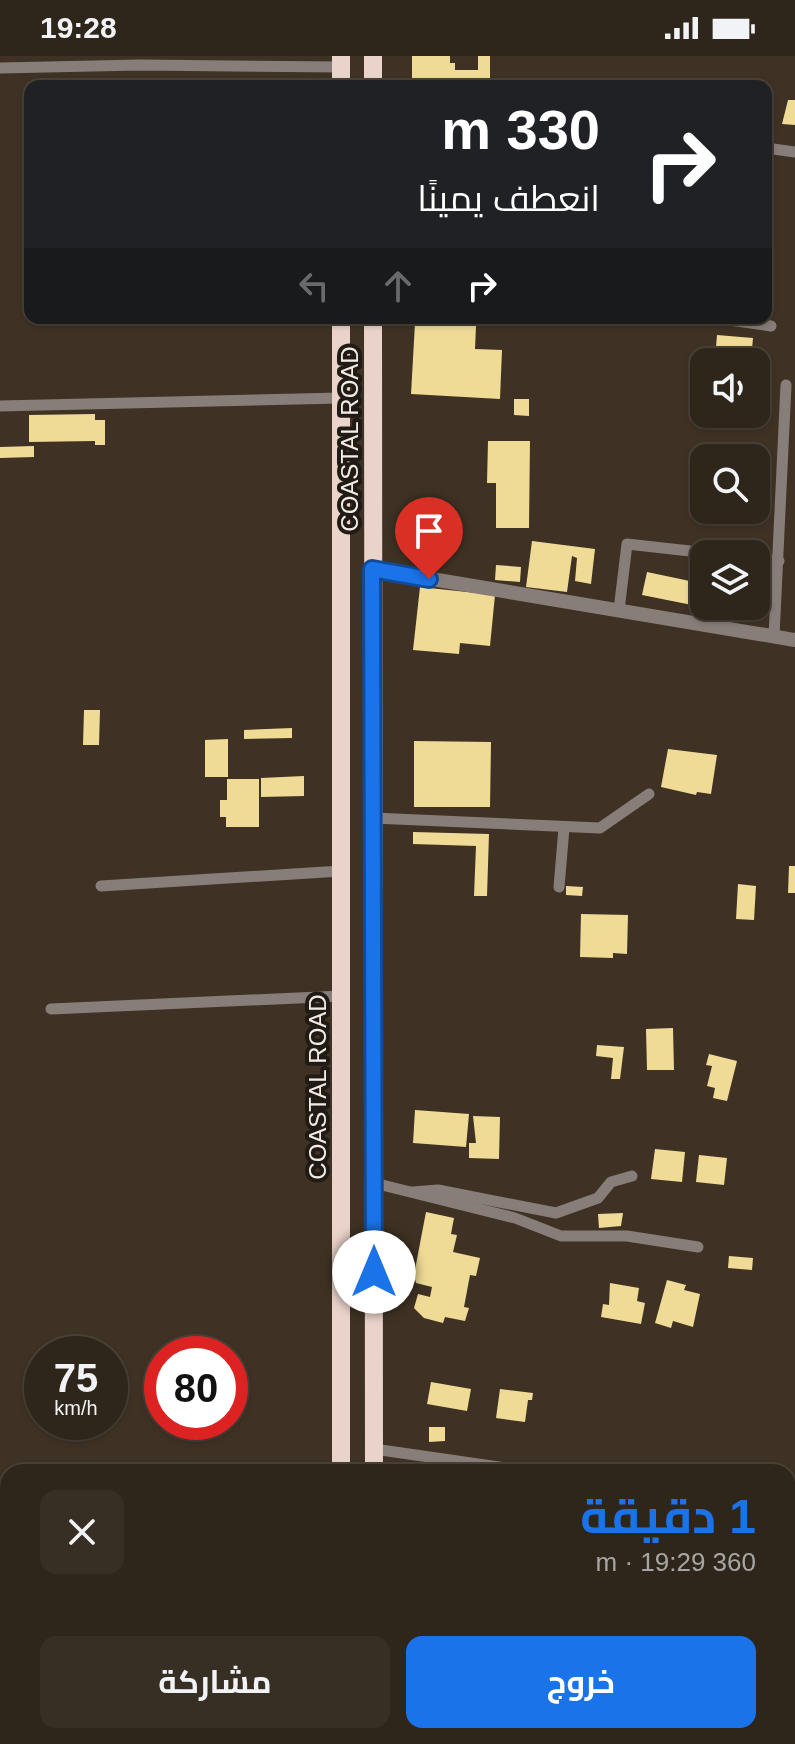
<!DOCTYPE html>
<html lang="ar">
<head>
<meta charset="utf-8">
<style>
  body { margin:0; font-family:Arial,Cairo,sans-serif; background:#372e24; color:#f1f3f6; direction:rtl; height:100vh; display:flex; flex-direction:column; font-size:30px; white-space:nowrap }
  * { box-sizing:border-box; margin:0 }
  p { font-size:26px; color:#a7a5a3 }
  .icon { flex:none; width:44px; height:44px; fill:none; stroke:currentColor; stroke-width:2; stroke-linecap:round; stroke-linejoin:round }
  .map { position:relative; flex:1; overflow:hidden; direction:ltr }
  .panel { position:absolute; left:0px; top:1408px; width:796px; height:280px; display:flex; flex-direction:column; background:#2f261b; border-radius:24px 24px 0 0; box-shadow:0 2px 6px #0004,0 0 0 2px #4a433a; direction:rtl }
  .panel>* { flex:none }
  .top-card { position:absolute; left:24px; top:24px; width:748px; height:244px; border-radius:16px; box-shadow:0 2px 6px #0004,0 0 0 2px #4a433a; direction:rtl; background:#202124; color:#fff; overflow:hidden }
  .buttons { position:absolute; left:690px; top:292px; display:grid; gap:16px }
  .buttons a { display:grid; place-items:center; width:80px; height:80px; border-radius:16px; background:#2f261b; box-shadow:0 2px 6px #0004,0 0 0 2px #4a433a; font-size:40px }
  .speed { position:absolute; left:24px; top:1280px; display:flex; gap:16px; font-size:40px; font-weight:700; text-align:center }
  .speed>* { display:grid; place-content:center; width:104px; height:104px; border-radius:50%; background:#2f261b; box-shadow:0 2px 6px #0004,0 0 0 2px #4a433a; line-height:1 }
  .speed small { font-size:20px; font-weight:400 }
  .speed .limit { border:12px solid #d22; background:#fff; color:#111 }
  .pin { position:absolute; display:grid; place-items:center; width:68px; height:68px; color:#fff; margin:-82px -34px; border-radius:50% 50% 50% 0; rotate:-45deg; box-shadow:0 0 8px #0007 }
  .pin .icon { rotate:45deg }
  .me { position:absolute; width:88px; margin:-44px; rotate:0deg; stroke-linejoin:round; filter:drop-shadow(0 0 6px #0008) }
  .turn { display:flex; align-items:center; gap:28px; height:168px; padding:0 40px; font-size:36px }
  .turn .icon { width:104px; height:104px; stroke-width:2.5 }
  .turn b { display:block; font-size:56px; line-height:68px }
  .lanes { display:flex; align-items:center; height:76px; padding:0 40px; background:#0003; justify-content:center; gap:40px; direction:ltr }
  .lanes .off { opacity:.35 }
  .round { display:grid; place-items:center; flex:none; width:84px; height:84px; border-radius:16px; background:#372e24 }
  .head { display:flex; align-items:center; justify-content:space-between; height:136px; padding:0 40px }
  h1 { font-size:48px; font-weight:700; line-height:60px; color:#1a73e8 }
  .primary-button { display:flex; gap:16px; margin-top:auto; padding:16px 40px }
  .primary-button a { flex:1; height:92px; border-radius:16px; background:#1a73e8; color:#fff; font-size:32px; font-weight:700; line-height:92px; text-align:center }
  .primary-button a+a { background:#372e24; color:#f1f3f6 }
  .status { display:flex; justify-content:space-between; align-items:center; height:56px; padding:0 40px; background:#2f261b; direction:ltr }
  .status svg { height:22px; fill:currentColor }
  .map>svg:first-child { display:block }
  .building { fill:#efdb96 }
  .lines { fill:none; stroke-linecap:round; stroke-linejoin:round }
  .minor { stroke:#877d79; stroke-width:11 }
  .tertiary { stroke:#877d79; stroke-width:14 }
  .trunk { stroke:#ead3ca; stroke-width:18 }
  .route-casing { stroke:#114b97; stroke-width:20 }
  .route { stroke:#1a73e8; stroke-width:14 }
  .labels { text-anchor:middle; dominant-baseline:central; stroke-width:8; stroke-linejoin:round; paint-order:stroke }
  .street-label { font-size:24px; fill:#f4ece3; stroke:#211b15 }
</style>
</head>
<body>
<div class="status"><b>19:28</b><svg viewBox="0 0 49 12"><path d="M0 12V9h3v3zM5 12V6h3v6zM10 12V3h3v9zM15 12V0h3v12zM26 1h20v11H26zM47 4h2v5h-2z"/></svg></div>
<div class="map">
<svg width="795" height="1688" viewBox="0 0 795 1688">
  <rect width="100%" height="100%" fill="#3f3224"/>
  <g class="building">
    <path d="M412 0H450V7H455V14H478V0H490V27L412 30Z"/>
    <path d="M788 44H795V69L782 68Z"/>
    <path d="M415 267 476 270 475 293 502 294 500 343 411 338Z"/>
    <path d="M717 279 753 282 752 293 716 291Z"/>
    <path d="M514 343H529V360L514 359Z"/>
    <path d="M95 358V364H105V389H95V385L29 386V359Z"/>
    <path d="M488 385H530L529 472H496V427H487Z"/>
    <path d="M34 390V401L0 402V391Z"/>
    <path d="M532 485 595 493 591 528 575 525 577 502 572 500 567 536 526 531Z"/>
    <path d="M496 509 521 511 520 526 495 524Z"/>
    <path d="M647 516 704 528V550H718L717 554 642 539Z"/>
    <path d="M420 531 495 539 490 590 460 587 459 598 413 594Z"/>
    <path d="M84 654H100L99 689H83Z"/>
    <path d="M292 672V682L244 683V674Z"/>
    <path d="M228 683V721H205V684Z"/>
    <path d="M414 685 491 686 490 751H414Z"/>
    <path d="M668 693 717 699 711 738 697 736 696 739 661 731Z"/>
    <path d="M304 720V740L261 741V722Z"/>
    <path d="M227 723H259V771H226V761H220V744H227Z"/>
    <path d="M413 776 489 778 487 840H474L476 790 413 788Z"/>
    <path d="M789 810H795V837H788Z"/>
    <path d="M738 828 756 830 754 864 736 863Z"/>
    <path d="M566 830 583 831 582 840 566 839Z"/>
    <path d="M581 858 628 859 627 898 613 897V902L580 901Z"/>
    <path d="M673 972 674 1014H647L646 973Z"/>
    <path d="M597 989 624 991 620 1023H611L613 1002 596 1000Z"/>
    <path d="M709 998 737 1005 727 1045 713 1042 715 1032 707 1030 712 1010 706 1009Z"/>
    <path d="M415 1054 469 1058 466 1091 413 1087Z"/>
    <path d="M473 1060 500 1061 499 1103 469 1102V1087H476Z"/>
    <path d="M655 1093 685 1096 682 1126 651 1123Z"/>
    <path d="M699 1099 727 1102 724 1129 696 1126Z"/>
    <path d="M426 1156 454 1162 451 1178 457 1179 453 1196 480 1202 476 1220 470 1219 464 1251 469 1252 465 1265 445 1261 443 1267 424 1262 414 1252 418 1238 430 1241 432 1231 416 1227 414 1219Z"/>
    <path d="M623 1157 621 1170 599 1172 598 1158Z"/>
    <path d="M729 1200 753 1202 752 1214 728 1212Z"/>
    <path d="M667 1224 686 1229 684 1234 700 1238 693 1271 673 1265 671 1272 655 1267Z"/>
    <path d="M610 1227 639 1232 637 1245 645 1247 641 1268 601 1261 603 1248 609 1249Z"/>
    <path d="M431 1326 471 1333 467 1355 427 1348Z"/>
    <path d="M500 1333 533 1337 532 1344H528L525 1366 496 1362Z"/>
    <path d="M429 1371H445V1385L429 1386Z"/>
  </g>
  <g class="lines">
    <g class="minor">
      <path d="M0 12 140 9 341 11"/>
      <path d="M766 92 795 96"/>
      <path d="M716 262 771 270"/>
      <path d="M0 350 341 342"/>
      <path d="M756 502 779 505"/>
      <path d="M619 554 627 488 717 498"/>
      <path d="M774 580 786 329"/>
      <path d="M373 762 600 772 649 738"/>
      <path d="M101 830 341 815"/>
      <path d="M559 831 564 772"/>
      <path d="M51 953 341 940"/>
      <path d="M374 1127 515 1162 561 1180H627L698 1191"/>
      <path d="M413 1136 438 1134 556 1157 598 1142 611 1126 632 1120"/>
      <path d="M374 1393 533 1416"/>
      <path d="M788 1441 795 1440"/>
    </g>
    <path class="tertiary" d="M372 513 795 584"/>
    <g class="trunk">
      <path d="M341 30V0"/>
      <path d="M373 30V0"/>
      <path d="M373 262 374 1416"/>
      <path d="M341 1416V262"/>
      <path d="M341 1688V1680"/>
      <path d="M374 1688V1680"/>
    </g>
  </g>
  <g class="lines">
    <defs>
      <path id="route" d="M374 1216 372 513 429 523"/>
    </defs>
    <use href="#route" class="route-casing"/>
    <use href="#route" class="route"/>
  </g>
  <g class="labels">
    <g class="street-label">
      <text transform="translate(349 383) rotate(-90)">COASTAL ROAD</text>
      <text transform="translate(317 1031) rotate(-90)">COASTAL ROAD</text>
    </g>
  </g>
</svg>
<div class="buttons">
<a><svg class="icon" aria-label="sound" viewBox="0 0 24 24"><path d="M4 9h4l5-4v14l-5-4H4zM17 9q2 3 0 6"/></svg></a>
<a><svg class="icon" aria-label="search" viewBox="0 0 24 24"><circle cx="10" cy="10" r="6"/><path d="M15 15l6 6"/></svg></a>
<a><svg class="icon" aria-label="layers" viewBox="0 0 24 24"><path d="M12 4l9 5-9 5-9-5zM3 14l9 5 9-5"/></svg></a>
</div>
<div class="speed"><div>75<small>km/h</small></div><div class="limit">80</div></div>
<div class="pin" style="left:429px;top:523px;background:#d93025"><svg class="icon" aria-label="arrive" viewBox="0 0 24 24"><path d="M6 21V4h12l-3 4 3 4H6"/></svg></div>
<svg class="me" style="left:374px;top:1216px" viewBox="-20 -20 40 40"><circle r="19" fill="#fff"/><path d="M0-13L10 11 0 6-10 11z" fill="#1a73e8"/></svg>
<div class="top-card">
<div class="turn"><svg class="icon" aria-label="right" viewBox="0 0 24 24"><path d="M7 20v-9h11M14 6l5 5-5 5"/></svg><div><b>330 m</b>انعطف يمينًا</div></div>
<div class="lanes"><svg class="icon off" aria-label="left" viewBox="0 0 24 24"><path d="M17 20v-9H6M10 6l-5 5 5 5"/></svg><svg class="icon off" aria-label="ahead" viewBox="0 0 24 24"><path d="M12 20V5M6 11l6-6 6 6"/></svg><svg class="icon" aria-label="right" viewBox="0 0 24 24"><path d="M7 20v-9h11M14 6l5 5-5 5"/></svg></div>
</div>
<section class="panel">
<div class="head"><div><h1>1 دقيقة</h1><p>360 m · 19:29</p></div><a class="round"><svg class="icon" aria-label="close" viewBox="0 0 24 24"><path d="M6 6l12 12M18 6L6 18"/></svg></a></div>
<div class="primary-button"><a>خروج</a><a>مشاركة</a></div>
</section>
</div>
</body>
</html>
